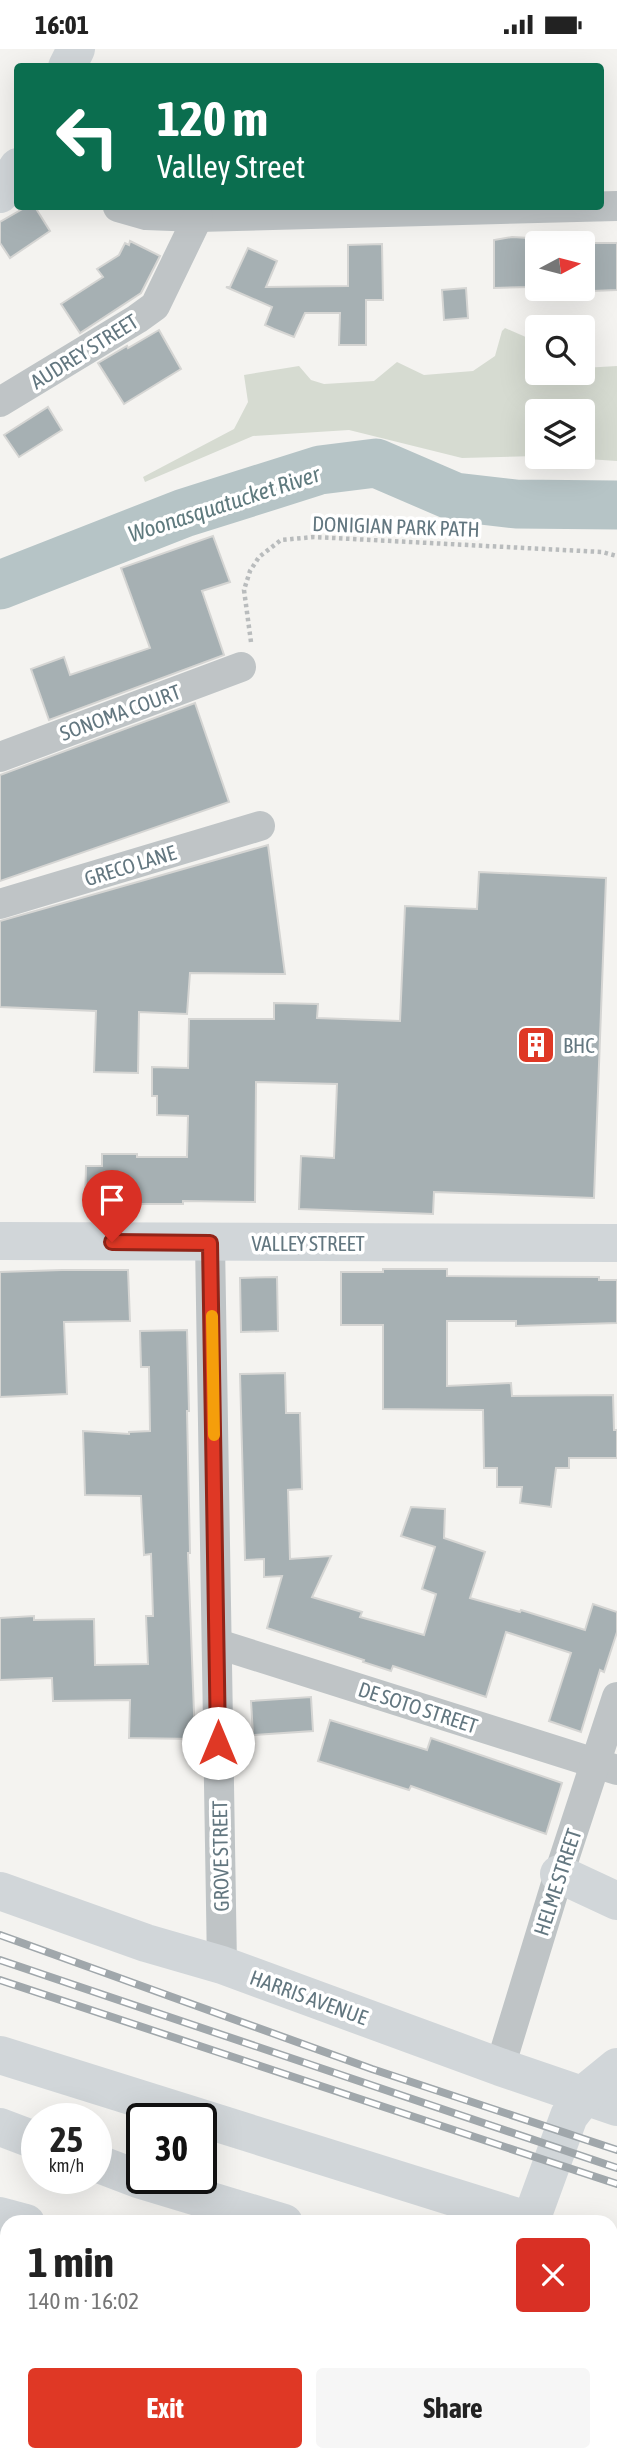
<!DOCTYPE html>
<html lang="en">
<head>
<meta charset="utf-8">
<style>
  body { margin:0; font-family:"Asap Condensed",sans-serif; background:#f6f6f6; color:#222; height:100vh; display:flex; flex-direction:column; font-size:26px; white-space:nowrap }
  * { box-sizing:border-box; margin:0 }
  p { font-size:23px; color:#767676 }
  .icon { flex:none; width:38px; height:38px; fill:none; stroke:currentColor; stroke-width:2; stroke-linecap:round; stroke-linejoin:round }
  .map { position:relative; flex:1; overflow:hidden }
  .drawer { position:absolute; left:0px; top:2166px; width:618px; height:247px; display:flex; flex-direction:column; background:#fff; border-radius:21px 21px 0 0; box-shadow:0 7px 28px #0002 }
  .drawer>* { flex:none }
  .guide { position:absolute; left:14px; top:14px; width:590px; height:147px; border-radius:7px; box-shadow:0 7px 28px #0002; background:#0b6e4f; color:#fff; overflow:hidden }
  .needle { width:46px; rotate:83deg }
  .controls { position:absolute; left:525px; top:182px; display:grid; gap:14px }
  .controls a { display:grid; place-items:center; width:70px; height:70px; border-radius:7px; background:#fff; box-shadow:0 7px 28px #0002; font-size:35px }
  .speed { position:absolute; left:21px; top:2054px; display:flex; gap:14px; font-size:35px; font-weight:700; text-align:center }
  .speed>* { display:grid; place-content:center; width:91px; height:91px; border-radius:50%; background:#fff; box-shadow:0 7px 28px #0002; line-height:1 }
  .speed small { font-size:18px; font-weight:400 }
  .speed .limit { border:4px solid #111; border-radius:10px; background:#fff; color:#111 }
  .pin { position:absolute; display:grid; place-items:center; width:60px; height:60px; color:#fff; margin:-72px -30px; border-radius:50% 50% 50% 0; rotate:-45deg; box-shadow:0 0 7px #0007 }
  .pin .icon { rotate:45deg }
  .me { position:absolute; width:77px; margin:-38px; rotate:0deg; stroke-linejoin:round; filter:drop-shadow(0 0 5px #0008) }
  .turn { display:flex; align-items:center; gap:24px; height:147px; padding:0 28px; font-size:32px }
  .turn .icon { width:91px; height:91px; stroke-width:2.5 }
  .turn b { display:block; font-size:49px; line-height:60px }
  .round { display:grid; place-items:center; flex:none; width:74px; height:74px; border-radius:7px; background:#f6f6f6 }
  .summary { display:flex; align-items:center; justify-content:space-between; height:119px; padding:0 28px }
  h1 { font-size:42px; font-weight:700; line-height:52px }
  .button { display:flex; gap:14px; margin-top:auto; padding:14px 28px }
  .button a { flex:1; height:80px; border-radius:7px; background:#df3825; color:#fff; font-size:28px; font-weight:700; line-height:80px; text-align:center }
  .button a+a { background:#f6f6f6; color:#222 }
  .status { display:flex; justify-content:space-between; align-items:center; height:49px; padding:0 35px; background:#fff; direction:ltr }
  .status svg { height:19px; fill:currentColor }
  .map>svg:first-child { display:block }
  .green { fill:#d6dbd1 }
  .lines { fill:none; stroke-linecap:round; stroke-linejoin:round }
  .river { stroke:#b6c4c6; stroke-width:49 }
  .building { fill:#a6b0b3; stroke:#d5d5d3; stroke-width:2 }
  .path { stroke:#b9bcbd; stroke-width:4.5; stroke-dasharray:3.5 3.5; stroke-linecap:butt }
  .street { stroke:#bfc4c6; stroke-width:30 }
  .secondary { stroke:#d1d6d9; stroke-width:38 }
  .highway { stroke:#d1d6d9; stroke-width:38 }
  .rail-casing { stroke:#a0a7ab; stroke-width:8 }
  .rail { stroke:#fff; stroke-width:5; stroke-dasharray:16; stroke-linecap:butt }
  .route-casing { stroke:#912418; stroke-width:18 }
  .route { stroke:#df3825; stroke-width:12 }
  .slow { stroke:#f59e0b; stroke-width:12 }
  .labels { text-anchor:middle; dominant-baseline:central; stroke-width:7; stroke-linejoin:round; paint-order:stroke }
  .street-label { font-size:21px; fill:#637780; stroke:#fff }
  .poi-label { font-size:21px; fill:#637780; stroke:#fff; text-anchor:start }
  .water-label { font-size:23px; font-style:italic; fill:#5f7a7e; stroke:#fff }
</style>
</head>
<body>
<div class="status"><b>16:01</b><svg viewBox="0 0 49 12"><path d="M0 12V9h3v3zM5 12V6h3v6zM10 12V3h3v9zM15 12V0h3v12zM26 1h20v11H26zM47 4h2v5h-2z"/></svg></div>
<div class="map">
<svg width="617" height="2412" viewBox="0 0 617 2412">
  <rect width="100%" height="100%" fill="#f4f3f0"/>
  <g class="green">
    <path d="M505 279 528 289H537V324H583V319L617 317V412L558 408H583V362H537V407L462 409 349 381 253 387 145 433 143 428 234 380 248 353 244 326 299 317 311 331 324 335 374 332 397 313 424 326 473 322 495 307 502 282Z"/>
    <path d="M0 2306 7 2307V2406H19L17 2412H0Z"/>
  </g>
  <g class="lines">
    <path class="river" d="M0 536 184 464 320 421 376 414 455 448 516 455 617 456"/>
  </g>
  <g class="building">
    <path d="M26 158H35L50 182 10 209 0 194V173Z"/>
    <path d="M512 188 529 189 530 238 494 239V191Z"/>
    <path d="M130 192 160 207 141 244 80 284 61 255 103 228 97 220 119 206 125 194 129 196Z"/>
    <path d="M591 194H617V241L592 242Z"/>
    <path d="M382 195 383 251H366V296H339L340 264H305L294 288 274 280 265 276 272 258 226 238H230L248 199 277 212 266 238 348 237V196Z"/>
    <path d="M466 239 468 269 444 271 442 241Z"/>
    <path d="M159 281 181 320 124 355 98 314 127 297 128 299Z"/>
    <path d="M48 358 62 381 19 408 4 386Z"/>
    <path d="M213 487 230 533 202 542 224 606 49 671 31 620 64 608 70 626 150 599 121 519Z"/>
    <path d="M195 654 229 753 0 832V726Z"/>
    <path d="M268 796 285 925 190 924 187 965 139 963 138 1024 94 1023 96 962 0 958V872Z"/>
    <path d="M479 823 606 829 594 1149 434 1143 433 1165 299 1160 301 1107 334 1109 337 1035 256 1033 255 1153 183 1152V1155H137V1159H85L86 1117H102V1105H137V1108H187L188 1067 157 1066V1047H152V1018L188 1019 189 970H274V954L318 955 317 969 400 972 405 857 477 860Z"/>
    <path d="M383 1220H447V1227L599 1228V1231H617V1274L516 1277V1272H447V1337L511 1334 512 1347 613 1346 614 1381H617V1409H569V1419H556L551 1458 520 1454 522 1438H497V1419H484L483 1361 383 1360V1276H341V1223H383Z"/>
    <path d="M62 1221H128L130 1272 64 1273 67 1345 0 1348V1223Z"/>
    <path d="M277 1228 278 1282 241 1283 240 1229Z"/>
    <path d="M187 1281 189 1362H187L190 1504H188L195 1690 129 1689 130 1651 53 1652 52 1629 0 1631V1569L34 1567V1571L94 1570 95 1616 148 1615 146 1567H153L151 1505 144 1506 141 1447 85 1446 83 1382 129 1385V1383L150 1382 149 1318H141L140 1282Z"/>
    <path d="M285 1324 286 1364H300L302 1440 288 1441 290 1510 331 1507 312 1548 362 1563 360 1568 424 1586 436 1545 422 1540 435 1498 401 1487 411 1458 445 1460 444 1489 485 1503 470 1549 520 1563 521 1561 585 1581 593 1555 617 1563V1583L604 1623 600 1621 581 1683 549 1672 571 1604 506 1583 486 1648 393 1617 391 1622 363 1613 364 1611 267 1579 282 1527 264 1528V1510L245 1511 240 1325Z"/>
    <path d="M311 1648 313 1682 253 1686 251 1652Z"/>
    <path d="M330 1671 427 1701 431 1689 562 1734 546 1785 411 1737 409 1741 318 1712Z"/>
  </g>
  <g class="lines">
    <g class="path">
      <path d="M251 593 244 541 250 522 259 508 281 491 314 488 602 503 617 507"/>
      <path d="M0 2283 7 2286"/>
      <path d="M295 2406 301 2412"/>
    </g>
    <g class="street">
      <path d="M118 158 146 166 198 168 617 157"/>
      <path d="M0 353 137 270 155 257 198 168"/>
      <path d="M0 708 241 618"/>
      <path d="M0 855 260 777"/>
      <path d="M210 1194 222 1916"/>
      <path d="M218 1595 617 1721"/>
      <path d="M500 2018 559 1825 617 1648"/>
    </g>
    <g class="secondary">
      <path d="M67 18 76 0"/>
      <path d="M0 145 18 118"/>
      <path d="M0 1192 617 1194"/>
      <path d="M559 1825 617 1852"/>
      <path d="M0 1842 146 1894 222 1916 500 2018 617 2058"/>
      <path d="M530 2174 569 2067 590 2040 617 2018"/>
      <path d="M478 2412 480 2406"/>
    </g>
    <g class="highway">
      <path d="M0 2006 530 2172"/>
      <path d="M0 2078 37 2092"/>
      <path d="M96 2114 138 2130 284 2174"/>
      <path d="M0 2167 26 2174"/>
      <path d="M611 2283 617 2285"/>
      <path d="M611 2356 617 2359"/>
    </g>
    <defs>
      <g id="rail">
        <path d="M0 1886 372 2020 617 2101"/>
        <path d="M0 1911 617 2119"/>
        <path d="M0 1931 617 2135"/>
      </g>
    </defs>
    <use href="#rail" class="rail-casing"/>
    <use href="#rail" class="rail"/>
  </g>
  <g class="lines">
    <defs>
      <path id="route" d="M112 1193 210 1194 218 1694"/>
    </defs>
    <use href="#route" class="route-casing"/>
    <use href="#route" class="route"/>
    <path class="slow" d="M212 1267 214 1386"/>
  </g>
  <defs>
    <symbol id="building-square" viewBox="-11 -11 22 22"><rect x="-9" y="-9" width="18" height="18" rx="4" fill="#df3825" stroke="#fff"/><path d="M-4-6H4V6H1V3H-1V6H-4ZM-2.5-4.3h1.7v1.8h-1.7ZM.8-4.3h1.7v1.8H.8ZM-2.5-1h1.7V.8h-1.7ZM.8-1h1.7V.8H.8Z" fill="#fff"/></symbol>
  </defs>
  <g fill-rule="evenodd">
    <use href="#building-square" x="514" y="974" width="44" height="44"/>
  </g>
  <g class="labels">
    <g class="street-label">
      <text transform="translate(84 302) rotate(-32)">AUDREY STREET</text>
      <text transform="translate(396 477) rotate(2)">DONIGIAN PARK PATH</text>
      <text transform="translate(120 663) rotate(-20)">SONOMA COURT</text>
      <text transform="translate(130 816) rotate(-17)">GRECO LANE</text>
      <text x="308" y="1194">VALLEY STREET</text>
      <text transform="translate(418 1658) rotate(18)">DE SOTO STREET</text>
      <text transform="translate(220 1807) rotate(-91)">GROVE STREET</text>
      <text transform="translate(557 1833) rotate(-72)">HELME STREET</text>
      <text transform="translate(309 1948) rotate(20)">HARRIS AVENUE</text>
    </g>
    <g class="poi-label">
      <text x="563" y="996">BHC</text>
    </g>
    <g class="water-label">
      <text transform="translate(224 455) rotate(-18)">Woonasquatucket River</text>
    </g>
  </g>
</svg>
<div class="controls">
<a><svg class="needle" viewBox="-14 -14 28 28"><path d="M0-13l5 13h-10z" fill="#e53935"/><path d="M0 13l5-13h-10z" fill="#767676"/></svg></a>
<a><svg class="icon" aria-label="search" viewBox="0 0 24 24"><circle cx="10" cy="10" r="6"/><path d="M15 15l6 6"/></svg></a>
<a><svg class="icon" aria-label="layers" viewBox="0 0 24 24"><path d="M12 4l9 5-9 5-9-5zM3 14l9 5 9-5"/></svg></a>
</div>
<div class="speed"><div>25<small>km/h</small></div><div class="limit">30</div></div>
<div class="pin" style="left:112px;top:1193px;background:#d93025"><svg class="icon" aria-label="arrive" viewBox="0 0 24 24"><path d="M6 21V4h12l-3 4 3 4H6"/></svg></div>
<svg class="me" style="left:218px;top:1694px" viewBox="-20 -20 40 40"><circle r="19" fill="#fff"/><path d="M0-13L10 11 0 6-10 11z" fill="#df3825"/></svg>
<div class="guide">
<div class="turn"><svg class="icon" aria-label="left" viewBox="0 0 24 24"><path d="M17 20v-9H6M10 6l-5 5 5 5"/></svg><div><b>120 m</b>Valley Street</div></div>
</div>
<section class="drawer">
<div class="summary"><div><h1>1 min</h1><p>140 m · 16:02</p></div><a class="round" style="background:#d93025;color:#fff"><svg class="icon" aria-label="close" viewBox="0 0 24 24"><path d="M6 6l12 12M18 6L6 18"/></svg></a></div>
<div class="button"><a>Exit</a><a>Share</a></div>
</section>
</div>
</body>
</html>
